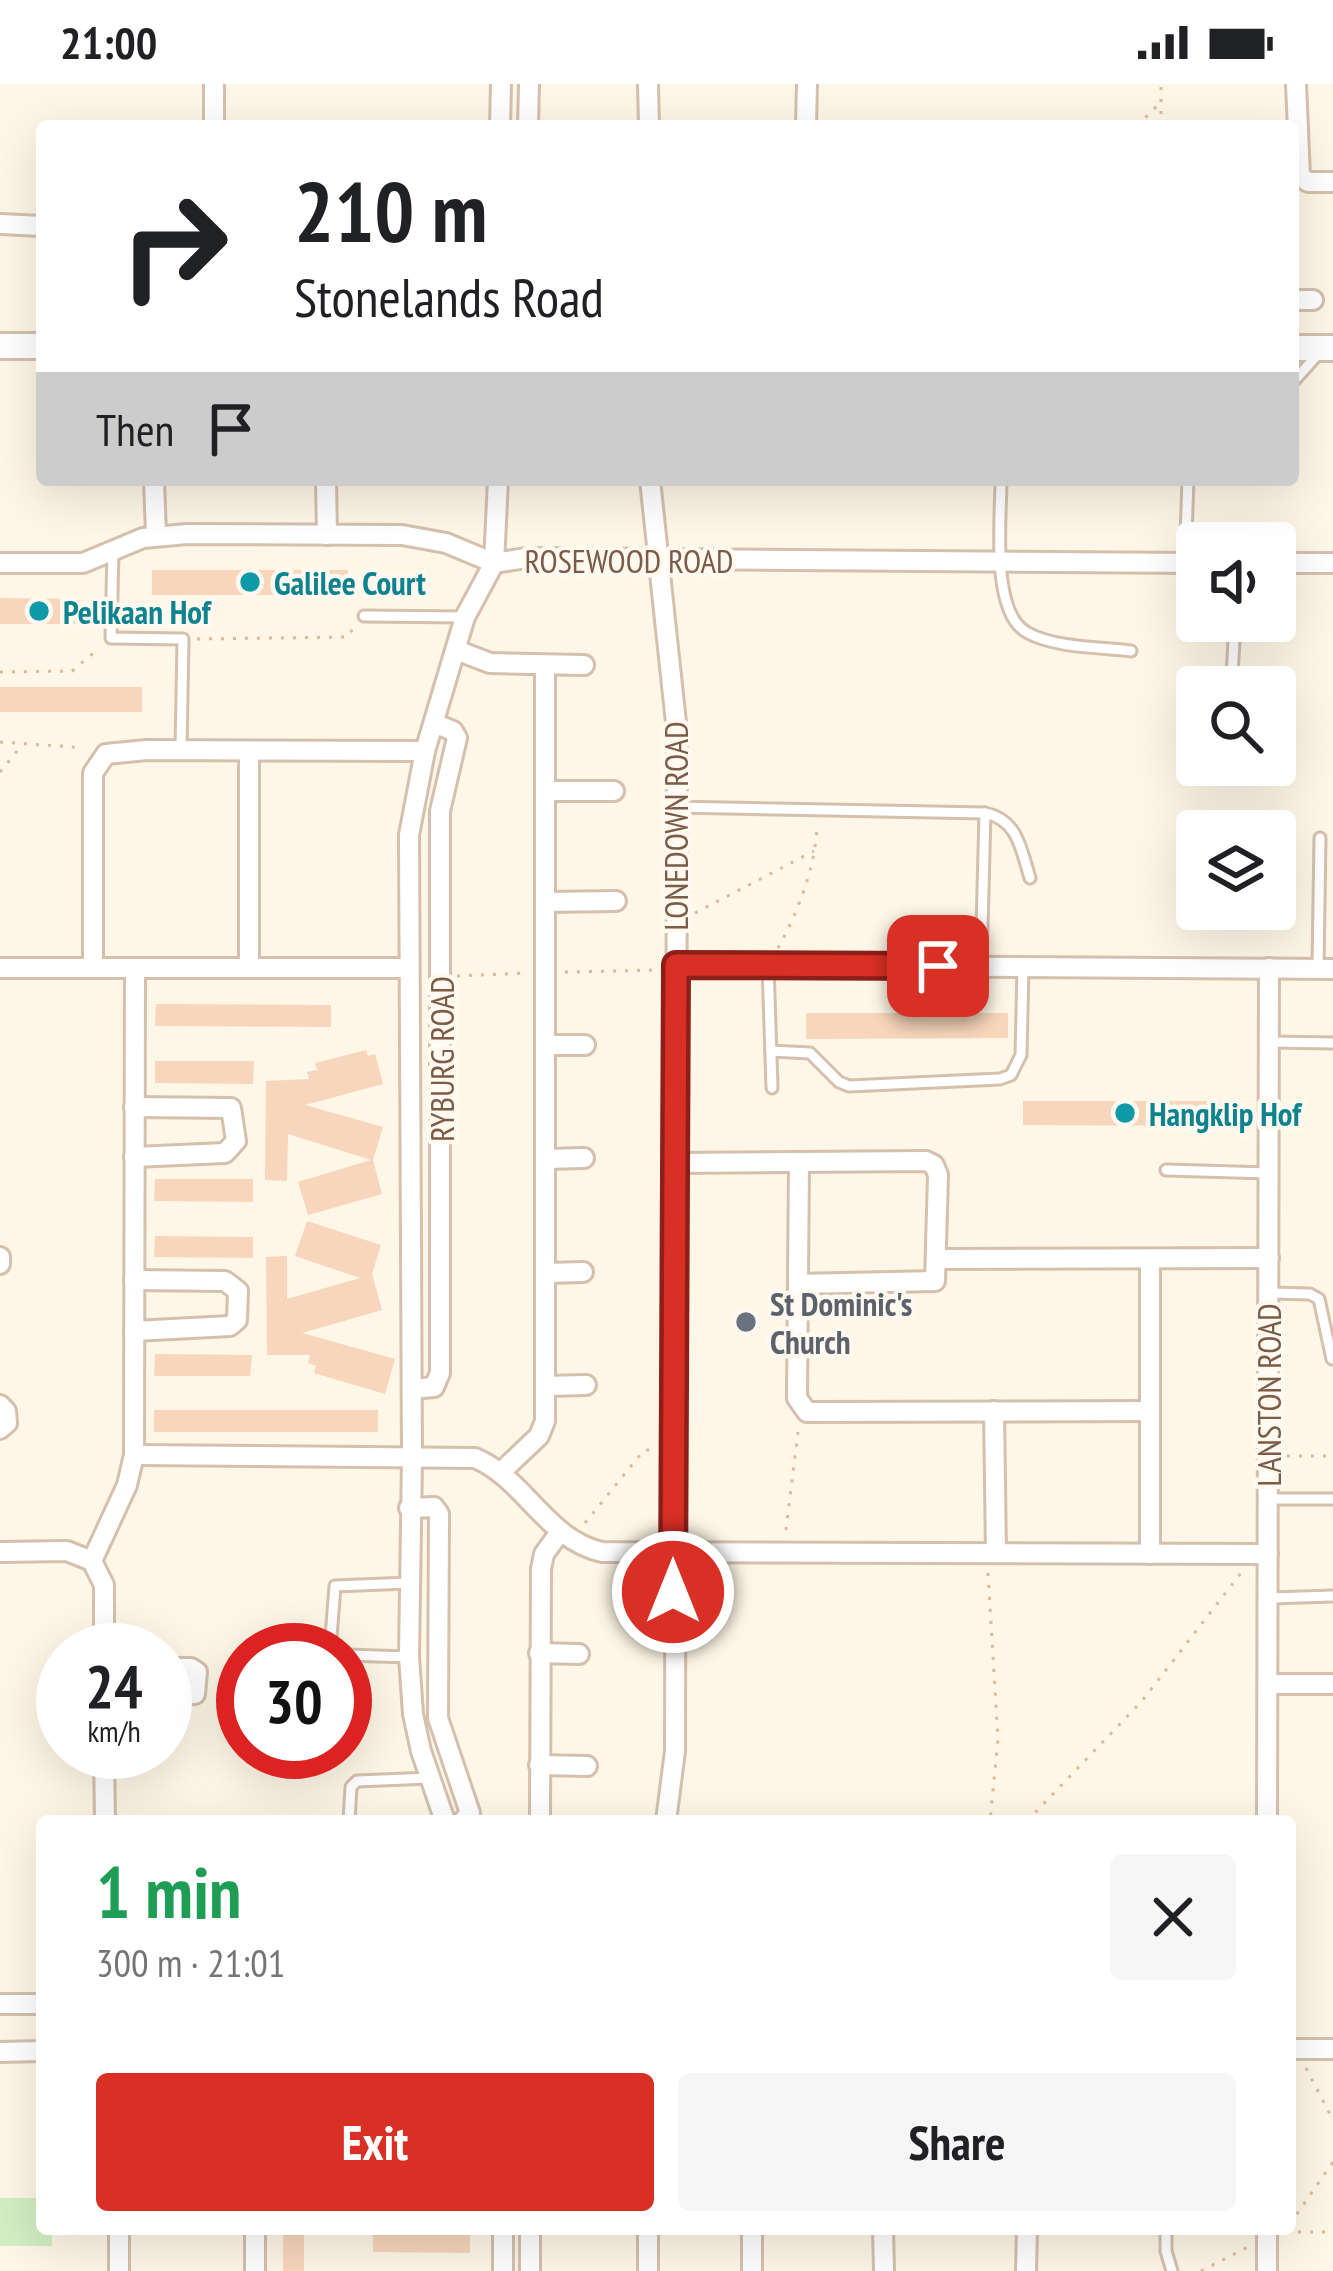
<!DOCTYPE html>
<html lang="en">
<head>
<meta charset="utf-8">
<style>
  body { margin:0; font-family:"PT Sans Narrow",sans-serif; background:#f6f6f6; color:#202124; height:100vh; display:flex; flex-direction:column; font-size:45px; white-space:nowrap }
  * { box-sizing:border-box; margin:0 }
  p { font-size:39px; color:#757577 }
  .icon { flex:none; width:66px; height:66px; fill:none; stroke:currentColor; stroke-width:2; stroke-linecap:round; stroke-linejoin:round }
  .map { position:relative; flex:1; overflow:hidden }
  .drawer { position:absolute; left:36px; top:1731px; width:1260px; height:420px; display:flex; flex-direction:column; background:#fff; border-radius:12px; box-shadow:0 12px 48px #0002 }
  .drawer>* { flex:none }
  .guide { position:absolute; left:36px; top:36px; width:1263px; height:366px; border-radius:12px; box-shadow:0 12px 48px #0002; background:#fff; color:#202124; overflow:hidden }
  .buttons { position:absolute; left:1176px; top:438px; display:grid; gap:24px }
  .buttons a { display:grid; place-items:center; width:120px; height:120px; border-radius:12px; background:#fff; box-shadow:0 12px 48px #0002; font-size:60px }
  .speed { position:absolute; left:36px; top:1539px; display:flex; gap:24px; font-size:60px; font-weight:700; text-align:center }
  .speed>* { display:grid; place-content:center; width:156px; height:156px; border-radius:50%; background:#fff; box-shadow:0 12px 48px #0002; line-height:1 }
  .speed small { font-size:30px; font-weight:400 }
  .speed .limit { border:18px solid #d22; background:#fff; color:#111 }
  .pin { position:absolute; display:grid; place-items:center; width:102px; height:102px; color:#fff; margin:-51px; border-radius:24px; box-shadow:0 6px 18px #0006 }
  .me { position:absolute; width:132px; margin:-66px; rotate:0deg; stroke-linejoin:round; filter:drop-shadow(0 0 9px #0008) }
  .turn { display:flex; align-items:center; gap:42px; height:252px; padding:0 60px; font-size:54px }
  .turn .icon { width:156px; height:156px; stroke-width:2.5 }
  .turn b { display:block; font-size:84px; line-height:102px }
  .then { display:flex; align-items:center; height:114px; padding:0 60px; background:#0003; gap:24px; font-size:45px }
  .round { display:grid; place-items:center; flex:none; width:126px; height:126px; border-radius:12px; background:#f6f6f6 }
  .summary { display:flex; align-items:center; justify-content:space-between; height:204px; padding:0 60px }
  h1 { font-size:72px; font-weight:600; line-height:90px; color:#1e9e55 }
  .primary-button { display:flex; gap:24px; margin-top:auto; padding:24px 60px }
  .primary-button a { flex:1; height:138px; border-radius:12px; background:#d93025; color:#fff; font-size:48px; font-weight:600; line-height:138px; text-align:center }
  .primary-button a+a { background:#f6f6f6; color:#202124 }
  .status { display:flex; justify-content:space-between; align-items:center; height:84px; padding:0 60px; background:#fff; direction:ltr }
  .status svg { height:33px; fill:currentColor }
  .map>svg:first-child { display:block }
  .green { fill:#d2eec3 }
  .building { fill:#f7d6bb }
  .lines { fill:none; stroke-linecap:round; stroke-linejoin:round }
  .service-casing { stroke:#d4c0ad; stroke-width:15 }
  .minor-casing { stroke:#d4c0ad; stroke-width:24 }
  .tertiary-casing { stroke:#d4c0ad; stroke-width:30 }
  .path { stroke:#dcb99d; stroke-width:3; stroke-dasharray:3 9; stroke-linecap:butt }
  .service { stroke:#fff; stroke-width:9 }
  .minor { stroke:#fff; stroke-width:18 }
  .tertiary { stroke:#fff; stroke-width:24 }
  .route-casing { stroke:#8d1f18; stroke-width:30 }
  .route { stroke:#d93025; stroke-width:21 }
  .culture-dot { fill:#0f9aa8; stroke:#fff9ef; stroke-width:4.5 }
  .worship-dot { fill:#6b7280; stroke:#fff9ef; stroke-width:4.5 }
  .labels { text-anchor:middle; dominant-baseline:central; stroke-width:9; stroke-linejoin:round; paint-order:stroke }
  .street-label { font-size:33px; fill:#7b5c48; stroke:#fff9ef }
  .culture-label { font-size:33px; font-weight:bold; fill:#0d838f; stroke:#fff9ef; text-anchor:start }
  .worship-label { font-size:33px; font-weight:bold; fill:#5b616d; stroke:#fff9ef; text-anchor:start }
</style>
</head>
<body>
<div class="status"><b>21:00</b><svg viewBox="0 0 49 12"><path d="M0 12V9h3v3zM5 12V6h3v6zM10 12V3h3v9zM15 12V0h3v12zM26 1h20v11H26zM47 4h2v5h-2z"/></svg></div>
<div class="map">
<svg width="1333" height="2187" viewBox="0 0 1333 2187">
  <rect width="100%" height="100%" fill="#fef6e6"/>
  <path class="green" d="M0 2114H42V2145H52V2162H0Z"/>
  <g class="building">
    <rect x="152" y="486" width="196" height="25"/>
    <path d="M0 514 79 515V540H0Z"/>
    <rect x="0" y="603" width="142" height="25"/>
    <path d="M156 920 331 921V943L155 942Z"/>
    <path d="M806 929H1008V954L806 955Z"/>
    <path d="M366 966 368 972 375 970 383 1000 305 1021 383 1043 373 1076 382 1110 308 1131 298 1098 371 1076 288 1050 287 1097 265 1096 266 997 309 995 307 988 317 986 315 979Z"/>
    <path d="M155 977H254L253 1000 155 999Z"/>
    <path d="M1023 1017H1226V1042L1023 1041Z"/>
    <path d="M155 1095H253V1118L154 1117Z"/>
    <path d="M307 1137 381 1161 372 1190 382 1226 302 1249 395 1275 385 1310 314 1289 316 1282 308 1279 310 1271H267L266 1173 287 1172V1215L360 1194 295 1172Z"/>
    <path d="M155 1152 253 1153V1174L154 1173Z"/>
    <path d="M155 1270 252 1271 250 1292H154Z"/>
    <rect x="154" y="1326" width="224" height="22"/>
    <rect x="283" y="2145" width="21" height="42"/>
    <path d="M373 2146 470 2147V2169L373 2168Z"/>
  </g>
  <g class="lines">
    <defs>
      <g id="service">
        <path d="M1293 298 1320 268"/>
        <path d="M1001 396C1001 434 990 530 1028 549 1056 564 1099 563 1131 567"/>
        <path d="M113 466 111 554 183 555 181 665"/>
        <path d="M1185 479 1188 396"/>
        <path d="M364 532 465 533"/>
        <path d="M1202 603 1227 600 1232 593 1235 537"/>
        <path d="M675 723 985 729C1018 736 1021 765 1030 794"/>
        <path d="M768 881 772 1004"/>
        <path d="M981 883 985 729"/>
        <path d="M1318 884 1320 754"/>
        <path d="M1269 958 1333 959"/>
        <path d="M771 967 810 969 839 998 849 1002 1000 995 1011 991 1021 971 1023 883"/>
        <path d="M1166 1086 1269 1089"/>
        <path d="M1269 1209 1310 1210 1319 1215 1332 1275"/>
        <path d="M1268 1415H1333"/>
        <path d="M1268 1514 1333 1512"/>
        <path d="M330 1566 335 1502 409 1499"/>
        <path d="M345 1571 409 1573"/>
        <path d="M349 1737 351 1703 357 1697 431 1694"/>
        <path d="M1166 2145V2167L1172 2187"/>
      </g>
      <g id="minor">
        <path d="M214 0V42"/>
        <path d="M648 0 649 42"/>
        <path d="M1296 0 1300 92 1308 98H1333"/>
        <path d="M500 42 501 0"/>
        <path d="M528 42 529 0"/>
        <path d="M806 42 807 0"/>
        <path d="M0 140 42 142"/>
        <path d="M1293 216H1313"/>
        <path d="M154 396 156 451"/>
        <path d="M326 396 327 451"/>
        <path d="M650 396 677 648 675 1667 666 1737"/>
        <path d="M0 479H83L143 454 187 450 402 451 446 459 494 479 526 474 1197 479"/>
        <path d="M1275 479H1333"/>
        <path d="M456 566 490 579 584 581"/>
        <path d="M249 667V884"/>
        <path d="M545 707H614"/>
        <path d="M546 818 616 817"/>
        <path d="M677 881 1333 885"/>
        <path d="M0 884H409"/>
        <path d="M93 884V689L106 670 147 666 425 667"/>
        <path d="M545 961H585"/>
        <path d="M134 1073 225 1069 236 1057 231 1024 134 1023"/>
        <path d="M546 1075 584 1074"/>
        <path d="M675 1079 926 1077 934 1081 938 1091 935 1197 798 1200"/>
        <path d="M799 1079 797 1314 807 1328 1150 1327"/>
        <path d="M0 1173V1180"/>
        <path d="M938 1175 1269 1174"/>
        <path d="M546 1189 583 1188"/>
        <path d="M134 1247 230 1242 237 1236 238 1207 225 1197 134 1196"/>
        <path d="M546 1302 586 1301"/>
        <path d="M412 1305 434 1303 440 1289V727L457 654 453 647 434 639"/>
        <path d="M0 1321 6 1327 7 1339 0 1345"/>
        <path d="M994 1327 996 1469"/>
        <path d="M134 1371 475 1374C525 1395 547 1456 602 1468L1268 1470"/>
        <path d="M500 1389 539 1352 545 1337V581"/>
        <path d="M409 1424 434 1423 439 1430 438 1634 470 1729 463 1737"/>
        <path d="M0 1468 67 1467 92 1477 127 1401 134 1371 135 884"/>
        <path d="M1150 1470V1175"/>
        <path d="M92 1477 104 1501V1566"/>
        <path d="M539 1569 579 1570"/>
        <path d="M165 1584H191L197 1588 195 1610 165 1612"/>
        <path d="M1268 1600H1333"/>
        <path d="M104 1668 105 1737"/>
        <path d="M539 1681 587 1682"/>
        <path d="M445 1737 421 1667 413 1630 409 1573 412 1374 409 751 425 667 465 533 494 479 498 396"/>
        <path d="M540 1737 541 1485 544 1470 560 1448"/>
        <path d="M1267 1737 1269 884"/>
        <path d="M0 1920H42"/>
        <path d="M1290 1965H1333"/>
        <path d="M0 1968 42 1967"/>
        <path d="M255 2145V2187"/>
        <path d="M503 2145V2187"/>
        <path d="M530 2145V2187"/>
        <path d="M883 2145 884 2187"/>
        <path d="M119 2187V2145"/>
        <path d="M648 2187V2145"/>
        <path d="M752 2187V2145"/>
        <path d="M1026 2187 1027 2145"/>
        <path d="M1267 2187V2145"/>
      </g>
      <g id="tertiary">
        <path d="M0 262H42"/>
        <path d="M1293 264H1333"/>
      </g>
    </defs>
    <use href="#service" class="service-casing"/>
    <use href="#minor" class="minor-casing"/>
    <use href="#tertiary" class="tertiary-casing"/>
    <g class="path">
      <path d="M1137 42 1160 19"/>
      <path d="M1161 42V0"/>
      <path d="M197 555 347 553 356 541"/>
      <path d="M0 588 72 587 98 565"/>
      <path d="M0 658 73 663 81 668"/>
      <path d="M0 688 22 661"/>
      <path d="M695 829 814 767"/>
      <path d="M778 864C798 828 815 784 817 743"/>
      <path d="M565 888 657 886"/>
      <path d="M457 892 525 889"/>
      <path d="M1287 1372H1333"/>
      <path d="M585 1439 644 1366H655"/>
      <path d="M786 1446 798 1348"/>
      <path d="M988 1489 998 1655 990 1737"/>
      <path d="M1027 1737 1142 1617 1241 1489"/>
      <path d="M1306 1984 1333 2036"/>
      <path d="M1290 2140 1333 2078"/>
      <path d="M1286 2148H1333"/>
      <path d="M1201 2187 1248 2163"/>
    </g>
    <use href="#service" class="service"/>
    <use href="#minor" class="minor"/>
    <use href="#tertiary" class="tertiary"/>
  </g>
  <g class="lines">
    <defs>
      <path id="route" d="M673 1508 676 881 938 882"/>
    </defs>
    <use href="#route" class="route-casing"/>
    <use href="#route" class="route"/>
  </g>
  <g class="culture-dot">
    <circle cx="250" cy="498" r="12"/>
    <circle cx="39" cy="527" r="12"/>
    <circle cx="1125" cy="1029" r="12"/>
  </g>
  <circle class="worship-dot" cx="746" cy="1238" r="12"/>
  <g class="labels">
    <g class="street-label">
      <text x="629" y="476">ROSEWOOD ROAD</text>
      <text transform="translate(675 742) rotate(-90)">LONEDOWN ROAD</text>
      <text transform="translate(441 975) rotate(-90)">RYBURG ROAD</text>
      <text transform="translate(1268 1311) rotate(-90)">LANSTON ROAD</text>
    </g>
    <g class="culture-label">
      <text x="274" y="498">Galilee Court</text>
      <text x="63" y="527">Pelikaan Hof</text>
      <text x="1149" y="1029">Hangklip Hof</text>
    </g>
    <g class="worship-label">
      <text x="770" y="1219">St Dominic's<tspan x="770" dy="38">Church</tspan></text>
    </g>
  </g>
</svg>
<div class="buttons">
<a><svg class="icon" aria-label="sound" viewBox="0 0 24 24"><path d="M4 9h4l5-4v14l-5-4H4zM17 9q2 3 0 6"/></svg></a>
<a><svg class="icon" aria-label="search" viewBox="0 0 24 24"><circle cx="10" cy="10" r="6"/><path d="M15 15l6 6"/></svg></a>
<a><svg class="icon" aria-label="layers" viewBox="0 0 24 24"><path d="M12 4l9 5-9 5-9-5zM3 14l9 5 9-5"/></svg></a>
</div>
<div class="speed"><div>24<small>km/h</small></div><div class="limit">30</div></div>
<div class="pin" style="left:938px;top:882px;background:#d93025"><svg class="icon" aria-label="arrive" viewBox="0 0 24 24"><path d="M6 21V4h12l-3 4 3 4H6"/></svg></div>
<svg class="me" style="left:673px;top:1508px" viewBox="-20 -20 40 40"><circle r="17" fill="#d93025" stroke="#fff" stroke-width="3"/><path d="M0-11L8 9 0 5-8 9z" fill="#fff"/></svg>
<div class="guide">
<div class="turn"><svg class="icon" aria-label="right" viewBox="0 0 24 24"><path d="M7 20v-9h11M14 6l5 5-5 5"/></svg><div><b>210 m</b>Stonelands Road</div></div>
<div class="then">Then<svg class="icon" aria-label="arrive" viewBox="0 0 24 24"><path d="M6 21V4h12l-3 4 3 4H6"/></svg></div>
</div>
<section class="drawer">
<div class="summary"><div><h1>1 min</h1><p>300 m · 21:01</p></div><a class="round"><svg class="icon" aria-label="close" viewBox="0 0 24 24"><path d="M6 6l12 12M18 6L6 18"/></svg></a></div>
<div class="primary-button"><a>Exit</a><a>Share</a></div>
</section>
</div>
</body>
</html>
